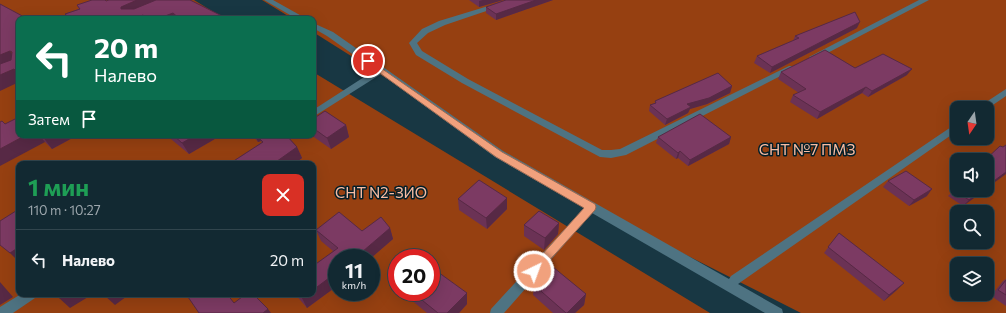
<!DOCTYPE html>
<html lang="ru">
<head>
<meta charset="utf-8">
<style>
  body { margin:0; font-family:Commissioner,sans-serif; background:#1f353e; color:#f1f3f6; height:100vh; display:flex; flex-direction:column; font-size:15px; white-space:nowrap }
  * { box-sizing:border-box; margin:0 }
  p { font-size:13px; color:#9ca6ac }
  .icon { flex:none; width:22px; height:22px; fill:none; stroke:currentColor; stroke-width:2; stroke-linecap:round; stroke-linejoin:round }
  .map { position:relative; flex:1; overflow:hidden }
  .details { position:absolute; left:16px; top:161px; width:300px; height:136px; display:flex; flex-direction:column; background:#122932; border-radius:8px; box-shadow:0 4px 16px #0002,0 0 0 1px #31454d }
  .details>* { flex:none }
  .top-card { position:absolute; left:16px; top:16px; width:300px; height:122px; border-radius:8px; box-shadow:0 4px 16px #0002,0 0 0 1px #31454d; background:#0b6e4f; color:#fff; overflow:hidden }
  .needle { width:26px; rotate:193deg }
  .buttons { position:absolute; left:950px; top:101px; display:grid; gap:8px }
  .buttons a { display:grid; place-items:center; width:44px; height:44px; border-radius:8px; background:#122932; box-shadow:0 4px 16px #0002,0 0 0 1px #31454d; font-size:20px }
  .speed { position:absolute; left:328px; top:249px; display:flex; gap:8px; font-size:20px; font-weight:700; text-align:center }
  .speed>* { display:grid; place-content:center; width:52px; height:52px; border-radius:50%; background:#122932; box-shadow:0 4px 16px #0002,0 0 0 1px #31454d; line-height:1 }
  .speed small { font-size:10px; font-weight:400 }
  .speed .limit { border:6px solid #d22; background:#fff; color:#111 }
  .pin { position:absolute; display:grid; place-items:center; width:34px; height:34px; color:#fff; margin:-17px; border:2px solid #fff; border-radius:50%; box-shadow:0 1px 4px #0007 }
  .me { position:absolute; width:44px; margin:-22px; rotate:42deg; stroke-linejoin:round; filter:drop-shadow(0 0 3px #0008) }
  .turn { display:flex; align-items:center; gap:14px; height:84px; padding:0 12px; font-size:18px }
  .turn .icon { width:52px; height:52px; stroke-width:2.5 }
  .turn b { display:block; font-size:28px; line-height:34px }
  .then { display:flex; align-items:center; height:38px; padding:0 12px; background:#0003; gap:8px; font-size:15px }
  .round { display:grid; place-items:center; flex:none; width:42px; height:42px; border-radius:8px; background:#1f353e }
  .head { display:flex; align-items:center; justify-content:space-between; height:68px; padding:0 12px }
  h1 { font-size:24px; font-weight:700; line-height:30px; color:#1e9e55 }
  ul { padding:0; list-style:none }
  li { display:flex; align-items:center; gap:12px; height:60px; padding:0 12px; border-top:1px solid #31454d }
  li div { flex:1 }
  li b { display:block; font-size:15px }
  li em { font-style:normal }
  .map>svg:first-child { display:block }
  .green { fill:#964011; fill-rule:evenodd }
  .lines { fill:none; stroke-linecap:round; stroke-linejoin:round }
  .minor { fill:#4e7382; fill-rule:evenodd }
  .wall { fill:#6b3255 }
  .shaded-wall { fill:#572945 }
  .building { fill:#7c3a63; stroke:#572945 }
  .route { fill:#f1a17d; stroke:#9d6951 }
  .labels { text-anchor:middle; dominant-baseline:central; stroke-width:3; stroke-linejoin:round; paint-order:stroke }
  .park-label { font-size:15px; fill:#f8bca2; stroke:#001e29 }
</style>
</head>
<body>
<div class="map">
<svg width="1006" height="313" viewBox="0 0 1006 313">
  <rect width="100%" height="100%" fill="#183743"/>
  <g class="green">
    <path d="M0 0H194L225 19H19V135H313V72L710 313H0ZM19 164H313V294H19ZM337 258H371V292H337ZM397 258H431V292H397Z"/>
    <path d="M262 0H1006V313H801L591 207 313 32V19H293ZM957 108H987V138H957ZM957 160H987V190H957ZM957 212H987V242H957ZM957 264H987V294H957Z"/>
  </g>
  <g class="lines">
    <g class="minor">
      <path d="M264 0H273L307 19H297Z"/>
      <path d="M508 0H519L445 25 428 33 417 43 422 51 468 79 602 150H611L620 149 789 66H795L796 68 626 155 611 158 600 157 462 83 416 55 409 43 422 29 439 21Z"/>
      <path d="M919 0H929L816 59H810L809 57Z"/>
      <path d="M313 23 333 32 503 151 729 279 731 276 957 123V131L738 284 782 309 783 313H765L592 213 504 313H490L491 309 584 208 495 157 381 74 313 117V110L375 70 327 36 313 28Z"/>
      <path d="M1006 89V96L987 109 977 108Z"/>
      <path d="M21 294H37L35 298 13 313H0V307Z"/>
    </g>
  </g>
  <g class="wall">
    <path d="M469 0H503L479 7Z"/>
    <path d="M506 0H553L496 20 486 13V7Z"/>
    <path d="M106 1 226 19H69L65 14 79 9 77 5Z"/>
    <path d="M857 28 770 73 754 63 757 56 793 41 795 36Z"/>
    <path d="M855 68 907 75 868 97 862 93 817 119 790 102 793 95 799 93 778 79 781 72Z"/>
    <path d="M732 86 730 93 707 104 690 109 688 113 665 125 649 111 650 105 655 103V101Z"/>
    <path d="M313 119 346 125 349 137 331 149 311 135H313Z"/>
    <path d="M19 135H78L52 149 45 142Z"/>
    <path d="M166 135H220V136L189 154Z"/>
    <path d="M252 135H286L297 147 302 158 294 164H229L262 143 261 141 258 142Z"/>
    <path d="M658 137H731L729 144 688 166 678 158 676 159 656 143Z"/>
    <path d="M888 181 927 196 909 206 883 187Z"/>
    <path d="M954 190H985L963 206 948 196Z"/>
    <path d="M458 199 507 209 487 229 459 210Z"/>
    <path d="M559 223 558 234 544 250 524 236V225Z"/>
    <path d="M390 228 393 239 371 258H337V286L307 308 295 294H313L333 251 321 241 316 230 362 231Z"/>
    <path d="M839 233 898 289 884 301 824 253Z"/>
    <path d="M1006 279V306L991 296 1003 281Z"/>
    <path d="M534 285 586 294 584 305 575 313H553L533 295Z"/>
    <path d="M408 292 467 293V304L459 313H427L410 299Z"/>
  </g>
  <g class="shaded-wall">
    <path d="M137 0H168L127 18 121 9V7Z"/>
    <path d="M483 0H503L479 7V1Z"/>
    <path d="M536 0H553L496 20V14Z"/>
    <path d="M173 13 176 19H157Z"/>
    <path d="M143 15 145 19H133Z"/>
    <path d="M860 22 857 28 770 73 772 67Z"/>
    <path d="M10 51 18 63 0 70V55Z"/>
    <path d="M14 69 19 76V82L0 91V75Z"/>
    <path d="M912 69 907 75 868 97 872 91Z"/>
    <path d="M732 86 730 93 707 104 690 109 688 113 665 125 667 119 687 104Z"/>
    <path d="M866 87 862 93 817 119 820 112Z"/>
    <path d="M346 125 349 137 331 149 327 138Z"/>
    <path d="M26 135H39L45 142 0 166V149Z"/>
    <path d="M47 135H78L52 149 43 137Z"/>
    <path d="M196 135H220V136L189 154 182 143Z"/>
    <path d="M255 135H270L260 139 261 141 258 142Z"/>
    <path d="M731 137 729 144 688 166 690 160Z"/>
    <path d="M297 147 302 158 294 164H273Z"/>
    <path d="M680 151 678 158 676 159 678 153Z"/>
    <path d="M268 161 269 164H264Z"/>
    <path d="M1006 172V174L987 188V186Z"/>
    <path d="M932 189 927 196 909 206 914 200Z"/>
    <path d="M982 190H985L963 206 969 200Z"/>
    <path d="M507 198V209L487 229 486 218Z"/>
    <path d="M559 223 558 234 544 250 545 238Z"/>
    <path d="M390 228 393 239 371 258H355Z"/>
    <path d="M19 247V262L10 253Z"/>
    <path d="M337 272V286L307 308 302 298 307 294H313V290Z"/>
    <path d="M0 282 13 297 0 305Z"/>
    <path d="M904 283 898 289 884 301 889 295Z"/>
    <path d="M467 293V304L459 313H447Z"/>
    <path d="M65 294H93L70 308 59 298Z"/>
    <path d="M105 294H130L115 305 104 295Z"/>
    <path d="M586 294 584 305 575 313H567Z"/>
    <path d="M268 309 271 313H263Z"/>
  </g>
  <g class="building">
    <path d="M92 0H105L106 1 109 0H137L121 7V9H134L156 0H190L222 16 226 19H180L173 13 157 19H148L143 15 133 19H71L65 14 80 9 77 5Z"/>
    <path d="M506 0H536L496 14 486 7Z"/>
    <path d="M0 4 28 19H19V74L14 69 0 75V64L11 60 12 52 10 51 0 55Z"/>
    <path d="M855 12 860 22 772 67 757 56 799 38 795 36Z"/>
    <path d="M825 50 855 68 883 54 912 69 872 91 866 87 820 112 793 95 806 89 781 72Z"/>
    <path d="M718 73 732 86 709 98 687 104 691 107 667 119 650 105 656 103 655 101Z"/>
    <path d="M325 111 346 125 327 138 313 128V119Z"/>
    <path d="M700 114 731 137 690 160 680 151 678 153 658 137Z"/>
    <path d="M19 117V135H26L0 149V122L2 121 5 124Z"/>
    <path d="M40 135H47L43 137Z"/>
    <path d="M173 135H196L182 143Z"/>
    <path d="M266 135H286L297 147 273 164 268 161 264 164H229L263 142 260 139Z"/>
    <path d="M1006 145V172L987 186V160H985L1000 146 1003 147Z"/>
    <path d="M906 171 932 189 914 200 888 181Z"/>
    <path d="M479 180 507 198 486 218 458 199Z"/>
    <path d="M957 186V190H982L969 200 954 190Z"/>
    <path d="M19 209V247L10 253 0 245V221Z"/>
    <path d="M539 211 559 223 545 238 524 225Z"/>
    <path d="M339 212 362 231 381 217 390 228 355 258H337V272L313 290V266L338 248 316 230Z"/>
    <path d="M839 233 904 283 889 295 828 247Z"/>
    <path d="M431 267 467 293 447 313H438L412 292H431Z"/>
    <path d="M553 267 586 294 567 313H566L534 285Z"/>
    <path d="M1006 280V295L998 290Z"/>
    <path d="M56 294H65L59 298Z"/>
    <path d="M186 294H227L234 303 246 294H253L268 309 263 313H199Z"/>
    <path d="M299 294H307L302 298Z"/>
  </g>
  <path class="route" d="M368 59 502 152 595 204 596 207 595 210 537 274 534 276 530 274 528 271 530 268 584 208 496 157 366 63 364 61Z"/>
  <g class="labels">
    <g class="park-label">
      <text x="807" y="149">СНТ №7 ПМЗ</text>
      <text x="381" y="192">СНТ N2-ЗИО</text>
    </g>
  </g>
</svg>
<div class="buttons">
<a><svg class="needle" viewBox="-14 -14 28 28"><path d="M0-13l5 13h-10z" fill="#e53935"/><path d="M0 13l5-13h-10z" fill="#9ca6ac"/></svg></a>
<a><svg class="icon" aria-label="sound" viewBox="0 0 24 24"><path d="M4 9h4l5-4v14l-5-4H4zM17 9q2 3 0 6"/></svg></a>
<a><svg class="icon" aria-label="search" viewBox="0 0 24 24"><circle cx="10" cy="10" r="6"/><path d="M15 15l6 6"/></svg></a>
<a><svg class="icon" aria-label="layers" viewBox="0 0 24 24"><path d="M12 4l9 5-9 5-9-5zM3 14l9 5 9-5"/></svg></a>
</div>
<div class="speed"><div>11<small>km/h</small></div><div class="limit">20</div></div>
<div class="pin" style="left:368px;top:61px;background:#d93025"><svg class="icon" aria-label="arrive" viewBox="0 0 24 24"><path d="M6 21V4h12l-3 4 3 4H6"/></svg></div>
<svg class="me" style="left:534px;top:271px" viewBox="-20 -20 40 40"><circle r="17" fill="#f1a17d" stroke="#fff" stroke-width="3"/><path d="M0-11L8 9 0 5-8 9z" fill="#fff"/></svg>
<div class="top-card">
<div class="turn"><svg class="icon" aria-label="left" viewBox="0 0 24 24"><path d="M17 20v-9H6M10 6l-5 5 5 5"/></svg><div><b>20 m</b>Налево</div></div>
<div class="then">Затем<svg class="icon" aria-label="arrive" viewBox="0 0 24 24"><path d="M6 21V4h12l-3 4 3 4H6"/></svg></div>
</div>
<section class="details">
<div class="head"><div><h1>1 мин</h1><p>110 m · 10:27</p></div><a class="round" style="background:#d93025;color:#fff"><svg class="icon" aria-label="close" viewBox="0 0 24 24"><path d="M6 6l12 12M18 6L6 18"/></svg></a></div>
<ul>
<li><svg class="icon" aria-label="left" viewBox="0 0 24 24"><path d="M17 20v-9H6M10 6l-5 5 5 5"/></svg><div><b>Налево</b></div><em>20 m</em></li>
</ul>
</section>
</div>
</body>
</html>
